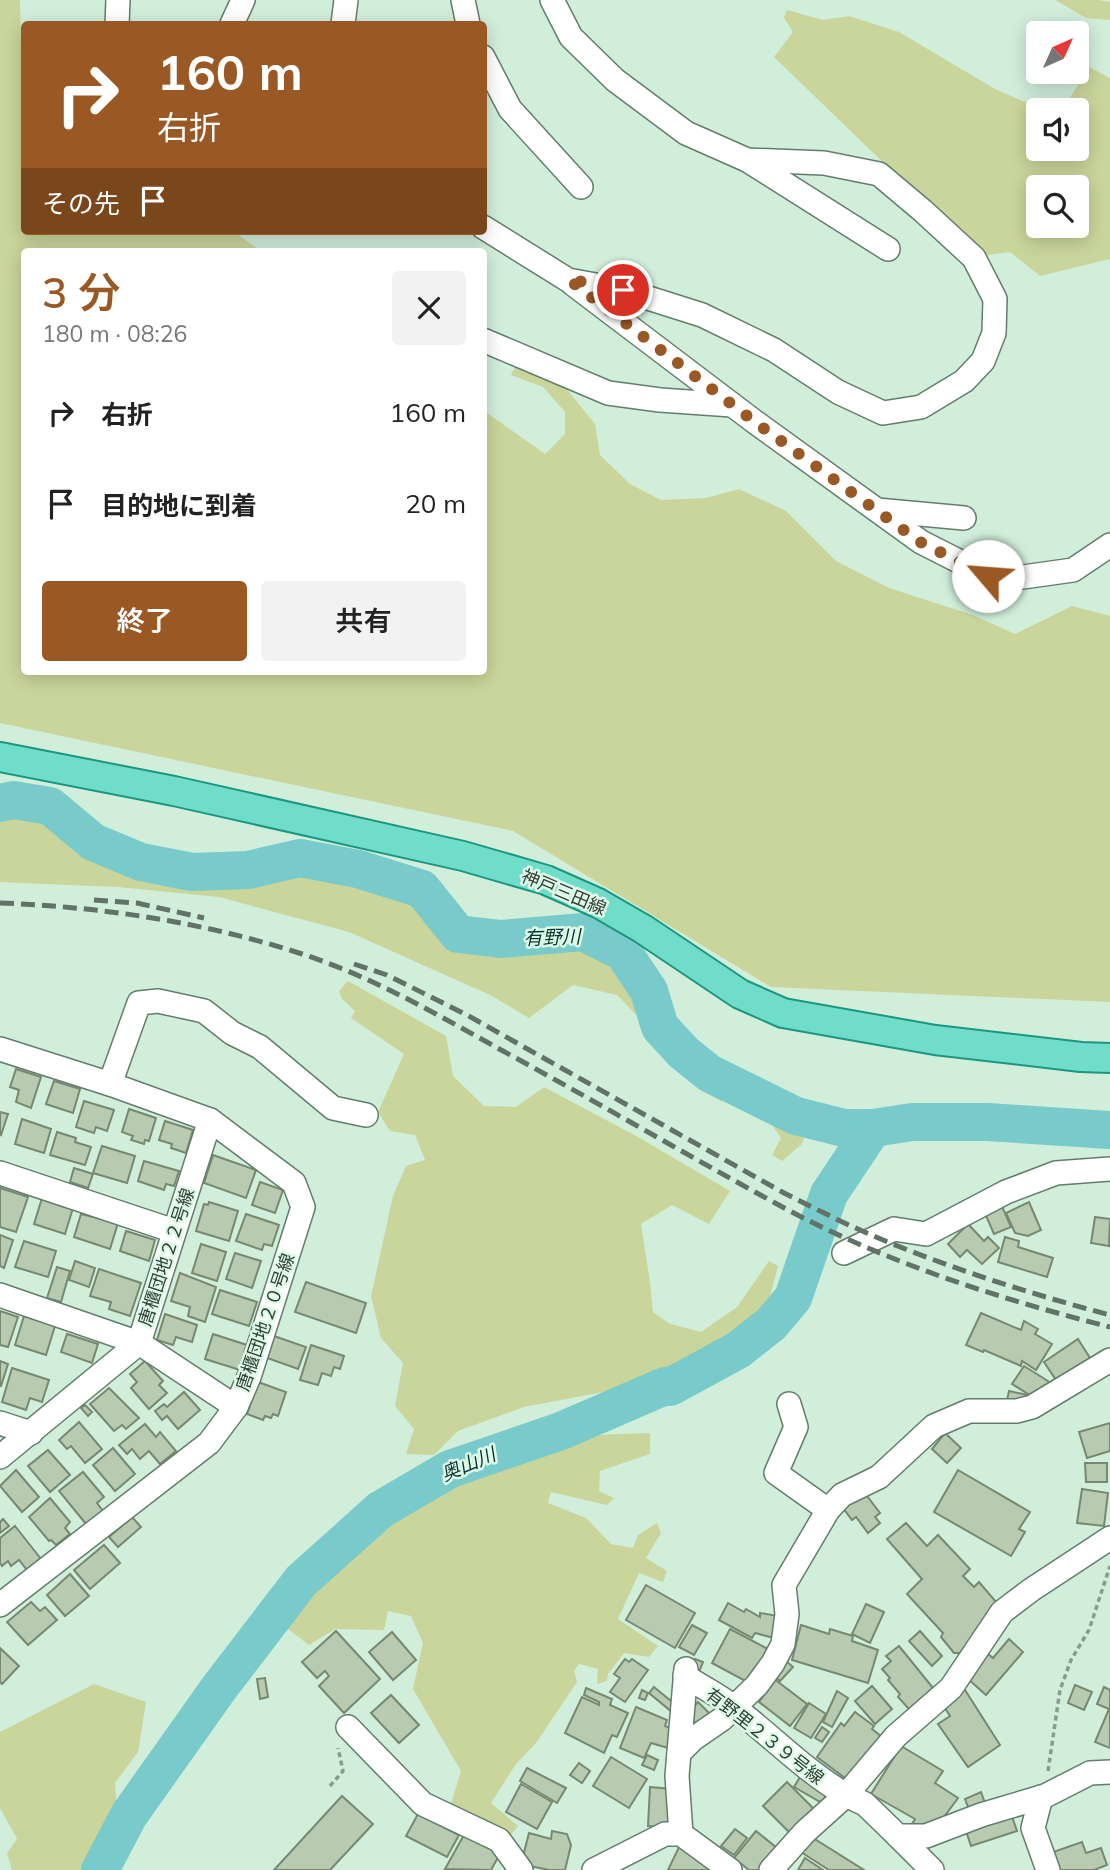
<!DOCTYPE html>
<html lang="ja">
<head>
<meta charset="utf-8">
<style>
  body { margin:0; font-family:Mulish,"Noto Sans JP",sans-serif; background:#f2f2f2; color:#222; height:100vh; display:flex; flex-direction:column; font-size:26px; white-space:nowrap }
  * { box-sizing:border-box; margin:0 }
  p { font-size:23px; color:#767676 }
  .icon { flex:none; width:38px; height:38px; fill:none; stroke:currentColor; stroke-width:2; stroke-linecap:round; stroke-linejoin:round }
  .map { position:relative; flex:1; overflow:hidden }
  .drawer { position:absolute; left:21px; top:248px; width:466px; height:427px; display:flex; flex-direction:column; background:#fff; border-radius:7px; box-shadow:0 4px 18px #0003 }
  .drawer>* { flex:none }
  .guide { position:absolute; left:21px; top:21px; width:466px; height:214px; border-radius:7px; box-shadow:0 4px 18px #0003; background:#995824; color:#fff; overflow:hidden }
  .needle { width:46px; rotate:45deg }
  .controls { position:absolute; left:1026px; top:21px; display:grid; gap:14px }
  .controls a { display:grid; place-items:center; width:63px; height:63px; border-radius:7px; background:#fff; box-shadow:0 4px 18px #0003; font-size:35px }
  .pin { position:absolute; display:grid; place-items:center; width:60px; height:60px; color:#fff; margin:-30px; border:4px solid #fff; border-radius:50%; box-shadow:0 2px 7px #0007 }
  .me { position:absolute; width:77px; margin:-38px; rotate:297deg; stroke-linejoin:round; filter:drop-shadow(0 0 5px #0008) }
  .turn { display:flex; align-items:center; gap:24px; height:147px; padding:0 21px; font-size:32px }
  .turn .icon { width:91px; height:91px; stroke-width:2.5 }
  .turn b { display:block; font-size:49px; line-height:60px }
  .then { display:flex; align-items:center; height:66px; padding:0 21px; background:#0003; gap:14px; font-size:26px }
  .round { display:grid; place-items:center; flex:none; width:74px; height:74px; border-radius:7px; background:#f2f2f2 }
  .head { display:flex; align-items:center; justify-content:space-between; height:119px; padding:0 21px }
  h1 { font-size:42px; font-weight:600; line-height:52px; color:#995824 }
  .button { display:flex; gap:14px; margin-top:auto; padding:14px 21px }
  .button a { flex:1; height:80px; border-radius:7px; background:#995824; color:#fff; font-size:28px; font-weight:600; line-height:80px; text-align:center }
  .button a+a { background:#f2f2f2; color:#222 }
  ul { padding:0; list-style:none }
  li { display:flex; align-items:center; gap:21px; height:91px; padding:0 21px }
  li div { flex:1 }
  li b { display:block; font-size:26px }
  li em { font-style:normal }
  .map>svg:first-child { display:block }
  .green { fill:#cad59b; fill-rule:evenodd }
  .lines { fill:none; stroke-linecap:round; stroke-linejoin:round }
  .river { stroke:#78cacb; stroke-width:38 }
  .building { fill:#b8cab0; stroke:#778870; stroke-width:2 }
  .minor-casing { stroke:#637d6d; stroke-width:26 }
  .major-casing { stroke:#1c9680; stroke-width:32 }
  .path { stroke:#889c8e; stroke-width:3.5; stroke-dasharray:5 3.5; stroke-linecap:butt }
  .minor { stroke:#fff; stroke-width:23 }
  .major { stroke:#70ddcb; stroke-width:28 }
  .rail { stroke:#617267; stroke-width:5; stroke-dasharray:14 7; stroke-linecap:butt }
  .route { stroke:#995824; stroke-width:12; stroke-dasharray:0 21.6 }
  .labels { text-anchor:middle; dominant-baseline:central; stroke-width:5; stroke-linejoin:round; paint-order:stroke }
  .street-label { font-size:18px; fill:#333e36; stroke:#defbe8 }
  .water-label { font-size:19px; font-style:italic; fill:#0a3334; stroke:#defbe8 }
</style>
</head>
<body>
<div class="map">
<svg width="1110" height="1870" viewBox="0 0 1110 1870">
  <rect width="100%" height="100%" fill="#d1eedb"/>
  <g class="green">
    <path d="M0 0H20L21 44 24 54V231H233L262 252H24V672H483V410L545 454 565 434V412L543 387 511 375 516 365 556 376 595 424 600 455 630 484 661 500 706 498 739 489 786 511 836 561 889 588 973 615 1015 634 1072 606 1110 616V1002L771 987 513 831 0 723Z"/>
    <path d="M1055 0H1099L1110 2V20L1086 18Z"/>
    <path d="M787 10 823 20 849 16 899 32 995 89 1032 105 1066 104 1089 67 1110 78V259L1040 276 1010 252 980 256 774 57 793 32 784 18ZM1038 110H1076V149H1038ZM1038 187H1076V226H1038Z"/>
    <path d="M0 786 31 787 57 799 98 830 146 854 206 864 251 861 283 848 307 845 415 871 458 942 499 945 607 931 644 954 659 977 671 1014 713 1058 813 1109 802 1144 782 1161 772 1155 781 1138 764 1113 738 1101H721L702 1091 674 1067 666 1050 650 1029 617 995 573 985 529 1018 490 995 349 932 219 897 118 887 0 882Z"/>
    <path d="M348 981 446 1036 453 1076 484 1106 516 1107 544 1087 638 1137 730 1191 709 1224 672 1205 641 1224 650 1282 653 1312 670 1324 701 1332 737 1307 769 1261 778 1266 766 1312 707 1362 657 1373 614 1390 524 1407 458 1431 434 1455 406 1454 414 1429 395 1406 403 1363 381 1338 371 1296 393 1196 406 1166 425 1160 415 1135 390 1131 378 1112 404 1054 351 1018 355 1011 342 999 339 991Z"/>
    <path d="M650 1433V1454L600 1471 599 1491 614 1498 607 1505 551 1492 548 1503 586 1518 611 1544 633 1548 638 1535 657 1523 661 1533 646 1558 667 1571 663 1582 639 1573 618 1619 658 1646 649 1657 624 1653 608 1674 607 1681 597 1684 598 1669 579 1664 574 1671 577 1682 536 1743 516 1764 491 1803 518 1826 511 1835 461 1817 450 1807 461 1771 413 1689 423 1643 411 1616 388 1611 384 1630 335 1629 309 1645 276 1620 280 1596 360 1525 433 1478 596 1435Z"/>
    <path d="M94 1684 146 1702 138 1752 115 1783 118 1822 100 1833 86 1870H12L7 1853 17 1839 0 1808V1732Z"/>
  </g>
  <g class="lines">
    <g class="river">
      <path d="M0 803 13 800 50 806 93 842 141 862 192 872 248 870 300 858 358 869 422 889 458 934 501 939 583 932 623 952 649 991 660 1027 684 1053 709 1073 796 1116 844 1128H873L912 1122H988L1110 1130"/>
      <path d="M100 1870 129 1815 219 1688 301 1581 380 1510 450 1469 561 1431 665 1386 670 1387 738 1350 771 1324 793 1298 829 1194 873 1128"/>
    </g>
  </g>
  <g class="building">
    <path d="M16 1069 41 1077 31 1108 16 1102 19 1090 10 1087Z"/>
    <path d="M54 1081 80 1089 73 1113 46 1104Z"/>
    <path d="M84 1101 114 1110 107 1131 96 1127 94 1133 76 1127Z"/>
    <path d="M129 1109 156 1118 149 1141 145 1140 144 1144 131 1140 133 1136 122 1132Z"/>
    <path d="M0 1112 8 1114 1 1135 0 1134Z"/>
    <path d="M22 1119 51 1129 44 1153 15 1144Z"/>
    <path d="M165 1121 193 1130 186 1153 171 1148 172 1144 159 1140Z"/>
    <path d="M57 1132 76 1138 75 1142 91 1147 85 1165 50 1155Z"/>
    <path d="M102 1146 135 1156 127 1183 93 1173Z"/>
    <path d="M213 1155 256 1170 246 1198 204 1183Z"/>
    <path d="M144 1161 179 1171 174 1186 166 1184 164 1190 138 1181Z"/>
    <path d="M74 1168 93 1174 88 1188 70 1182Z"/>
    <path d="M260 1182 283 1190 275 1213 252 1205Z"/>
    <path d="M0 1188 28 1197 16 1232 0 1227Z"/>
    <path d="M42 1198 73 1208 65 1234 34 1224Z"/>
    <path d="M209 1202 238 1211 229 1241 196 1231 204 1204 208 1205Z"/>
    <path d="M1029 1202 1041 1230 1028 1236 1015 1233 1006 1213Z"/>
    <path d="M1001 1204 1011 1227 994 1234 984 1211Z"/>
    <path d="M81 1214 118 1223 110 1249 74 1237Z"/>
    <path d="M246 1214 279 1225 272 1246 264 1244 262 1250 236 1241Z"/>
    <path d="M1095 1217 1110 1219 1109 1246 1091 1243Z"/>
    <path d="M968 1224 984 1241 988 1237 999 1248 982 1264 967 1250 960 1257 948 1244Z"/>
    <path d="M126 1231 155 1240 149 1261 120 1251Z"/>
    <path d="M0 1235 13 1240 4 1268 0 1266Z"/>
    <path d="M1005 1237 1019 1241 1018 1247 1053 1258 1047 1277 998 1262Z"/>
    <path d="M24 1241 56 1251 48 1277 15 1267Z"/>
    <path d="M201 1244 226 1252 217 1281 192 1273Z"/>
    <path d="M235 1253 261 1261 252 1288 226 1279Z"/>
    <path d="M75 1261 95 1268 89 1287 69 1280Z"/>
    <path d="M57 1267 70 1271 61 1302 47 1298Z"/>
    <path d="M99 1269 141 1283 130 1316 109 1309 111 1302 90 1296Z"/>
    <path d="M180 1273 216 1287 205 1322 188 1316 190 1307 171 1301Z"/>
    <path d="M306 1282 366 1303 356 1333 295 1312Z"/>
    <path d="M220 1290 257 1302 249 1326 212 1314Z"/>
    <path d="M0 1311 18 1317 8 1347 0 1345Z"/>
    <path d="M981 1313 1021 1330 1024 1321 1038 1329 1035 1334 1052 1344 1036 1370 1022 1361 1021 1366 984 1350 983 1352 966 1345Z"/>
    <path d="M165 1314 197 1325 192 1342 176 1337 173 1345 157 1340Z"/>
    <path d="M24 1316 55 1326 46 1355 15 1345Z"/>
    <path d="M67 1334 98 1344 92 1363 61 1352Z"/>
    <path d="M213 1334 247 1345 240 1370 205 1359Z"/>
    <path d="M274 1336 306 1347 298 1369 267 1358Z"/>
    <path d="M1078 1339 1090 1358 1056 1380 1044 1362Z"/>
    <path d="M311 1345 344 1356 340 1369 334 1367 331 1376 322 1373 318 1385 300 1380Z"/>
    <path d="M0 1361 8 1364 1 1386H0Z"/>
    <path d="M145 1361 163 1381 159 1385 167 1393 149 1409 131 1388 137 1382 130 1374Z"/>
    <path d="M1024 1366 1051 1383 1039 1401 1012 1384Z"/>
    <path d="M12 1368 49 1380 42 1402 30 1398 26 1410 2 1402Z"/>
    <path d="M258 1382 286 1392 278 1416 273 1414 271 1418 265 1416 263 1420 247 1414Z"/>
    <path d="M109 1388 139 1418 126 1429 122 1425 114 1431 90 1404Z"/>
    <path d="M1009 1391 1027 1395 1025 1404 1007 1400Z"/>
    <path d="M184 1392 200 1410 178 1429 167 1416 162 1420 155 1411 164 1404 167 1407Z"/>
    <path d="M85 1405 92 1412 88 1416 81 1408Z"/>
    <path d="M79 1422 102 1449 85 1463 71 1446 67 1449 59 1440Z"/>
    <path d="M1110 1423V1451L1087 1458 1079 1432Z"/>
    <path d="M145 1424 156 1437 160 1432 176 1451 160 1464 149 1451 140 1459 132 1449 127 1454 119 1445Z"/>
    <path d="M945 1433 961 1448 947 1463 932 1449Z"/>
    <path d="M113 1448 135 1474 115 1491 93 1465Z"/>
    <path d="M48 1450 70 1475 50 1492 28 1466Z"/>
    <path d="M1085 1463H1107V1482H1086Z"/>
    <path d="M16 1470 39 1497 22 1512 0 1486Z"/>
    <path d="M958 1470 1030 1512 1019 1529 1025 1532 1011 1556 934 1512Z"/>
    <path d="M83 1472 104 1497 97 1503 103 1511 86 1524 59 1491Z"/>
    <path d="M1082 1489 1108 1493 1104 1526 1077 1523Z"/>
    <path d="M864 1492 880 1513 875 1517 880 1523 868 1533 856 1517 852 1520 843 1508Z"/>
    <path d="M50 1498 70 1522 65 1528 70 1534 56 1545 51 1540 49 1541 29 1517Z"/>
    <path d="M132 1517 141 1527 118 1547 109 1537Z"/>
    <path d="M3 1519 9 1526 0 1533V1522Z"/>
    <path d="M906 1523 927 1546 938 1535 970 1569 963 1576 974 1587 979 1582 997 1603 966 1653H954L941 1637 943 1633 907 1594 922 1579 887 1539Z"/>
    <path d="M15 1526 41 1559 27 1570 19 1560 11 1566 8 1561 2 1566 0 1563V1538Z"/>
    <path d="M104 1545 120 1563 90 1589 74 1570Z"/>
    <path d="M70 1574 89 1596 65 1616 47 1595Z"/>
    <path d="M646 1585 695 1613 675 1648 626 1620Z"/>
    <path d="M31 1602 40 1611 45 1607 57 1620 28 1645 7 1622Z"/>
    <path d="M728 1603 744 1612 746 1609 760 1617V1613L778 1616 774 1638 755 1633 752 1638 719 1620Z"/>
    <path d="M866 1604 884 1612 870 1643 852 1634Z"/>
    <path d="M692 1625 707 1633 694 1655 679 1647Z"/>
    <path d="M801 1625 829 1634 830 1629 853 1636 852 1641 878 1650 868 1683 792 1660Z"/>
    <path d="M730 1629 768 1649 749 1683 712 1663Z"/>
    <path d="M336 1631 380 1679 344 1713 319 1686 329 1676 325 1671 317 1678 302 1662Z"/>
    <path d="M920 1631 942 1656 932 1666 909 1641Z"/>
    <path d="M392 1632 416 1660 393 1680 369 1652Z"/>
    <path d="M1009 1639 1023 1652 986 1695 967 1678 988 1654 993 1658Z"/>
    <path d="M899 1646 933 1688 909 1709 898 1697 900 1694 888 1680 890 1678 882 1669 891 1661 886 1656Z"/>
    <path d="M0 1648 19 1666 2 1684 0 1682Z"/>
    <path d="M625 1659 629 1662 632 1659 648 1670 625 1702 610 1692 620 1678 614 1674Z"/>
    <path d="M695 1659 703 1662 697 1677 689 1674Z"/>
    <path d="M785 1660 793 1667 780 1681 772 1674Z"/>
    <path d="M265 1678 268 1697 260 1699 257 1679Z"/>
    <path d="M773 1678 807 1704 790 1726 759 1702 767 1691 764 1689Z"/>
    <path d="M1075 1685 1092 1692 1084 1710 1068 1703Z"/>
    <path d="M872 1686 892 1709 875 1724 855 1701Z"/>
    <path d="M654 1687 677 1706 672 1712 649 1693Z"/>
    <path d="M1104 1687 1110 1690V1748L1095 1742 1109 1709 1097 1704Z"/>
    <path d="M586 1688 612 1699 610 1705 628 1713 617 1737 612 1735 604 1753 565 1733 582 1697 599 1705V1702L584 1695Z"/>
    <path d="M642 1690 648 1693 645 1700 639 1698Z"/>
    <path d="M965 1690 1000 1745 968 1767 938 1724 950 1716 943 1705Z"/>
    <path d="M837 1691 848 1698 832 1727 823 1722Z"/>
    <path d="M391 1695 419 1725 399 1743 371 1713Z"/>
    <path d="M698 1702 712 1716 700 1728 687 1714Z"/>
    <path d="M809 1703 826 1714 811 1738 794 1728Z"/>
    <path d="M636 1707 667 1720 665 1726 675 1730 668 1748 651 1743 644 1758 620 1748Z"/>
    <path d="M855 1712 874 1726 872 1729 882 1737 849 1781 817 1757 841 1723 844 1726Z"/>
    <path d="M822 1727 829 1732 822 1742 815 1738Z"/>
    <path d="M901 1746 943 1771 935 1783 958 1798 935 1829 928 1823 921 1833 911 1826 915 1819 871 1794Z"/>
    <path d="M647 1755 658 1760 654 1770 642 1765Z"/>
    <path d="M611 1757 647 1779 629 1808 593 1786Z"/>
    <path d="M579 1763 590 1771 582 1783 570 1775Z"/>
    <path d="M527 1768 566 1788 557 1803 520 1781Z"/>
    <path d="M803 1772 830 1788 822 1803 794 1787Z"/>
    <path d="M787 1782 816 1811 792 1835 763 1806Z"/>
    <path d="M521 1784 552 1802 537 1829 506 1812Z"/>
    <path d="M650 1787 672 1789 670 1827 648 1826Z"/>
    <path d="M981 1792 986 1806 970 1812 965 1799Z"/>
    <path d="M342 1796 373 1824 330 1870H274Z"/>
    <path d="M1010 1811 1017 1831 971 1846 964 1825Z"/>
    <path d="M418 1814 459 1835 447 1857 406 1836Z"/>
    <path d="M735 1829 747 1838 734 1855 721 1846Z"/>
    <path d="M552 1831 567 1834 571 1845 565 1870H549L521 1864 529 1833 551 1839Z"/>
    <path d="M756 1831 777 1848 759 1870H749L734 1858Z"/>
    <path d="M465 1833 501 1852 491 1870 445 1869Z"/>
    <path d="M810 1836 864 1870H829L801 1852Z"/>
    <path d="M1082 1842 1086 1853 1101 1848 1107 1865 1094 1870H1059L1053 1852Z"/>
    <path d="M680 1845 711 1870H668Z"/>
    <path d="M805 1858 823 1870H798Z"/>
  </g>
  <g class="lines">
    <defs>
      <g id="minor">
        <path d="M463 0 468 24"/>
        <path d="M552 0 571 37 615 80 686 133 747 160 888 249"/>
        <path d="M117 24 118 0"/>
        <path d="M232 24 243 0"/>
        <path d="M343 24 346 0"/>
        <path d="M483 57 510 109 581 187"/>
        <path d="M483 227 568 280 623 290 702 315 774 350 838 392 883 413 921 407 964 381 983 361 994 333 995 299 974 258 923 211 879 174 824 163 747 160"/>
        <path d="M573 284 755 422 921 542 988 576 1023 577 1073 570 1110 545"/>
        <path d="M483 340 608 393 660 400 732 405"/>
        <path d="M877 510 964 518"/>
        <path d="M0 1049 110 1084 210 1120 294 1183 303 1207 249 1377 236 1407 209 1443 0 1605"/>
        <path d="M110 1084 139 1003 158 1001 204 1011 232 1033 260 1047 333 1108 366 1115"/>
        <path d="M0 1173 174 1231"/>
        <path d="M844 1253 894 1229 926 1234 1006 1192 1056 1173 1110 1169"/>
        <path d="M0 1295 139 1343 236 1407"/>
        <path d="M0 1423 31 1433"/>
        <path d="M0 1457 139 1343 210 1120"/>
        <path d="M828 1510 842 1495 879 1477 934 1426 969 1411H1017L1032 1407 1110 1360"/>
        <path d="M685 1676C700 1686 717 1694 731 1705 771 1735 802 1769 846 1795L896 1736 951 1688 1002 1612 1031 1590 1110 1538"/>
        <path d="M348 1727 423 1804 499 1840 521 1870"/>
        <path d="M679 1753 693 1739 722 1719 757 1685 773 1663 783 1644 787 1614 784 1585 828 1510 776 1473 796 1427 789 1404"/>
        <path d="M1041 1797 1033 1828 1048 1870"/>
        <path d="M681 1834 677 1776 686 1669"/>
        <path d="M898 1836 932 1870"/>
        <path d="M594 1870 665 1834H681L730 1870"/>
        <path d="M771 1870 805 1832 846 1795 865 1804 898 1836H926L981 1815 1045 1796 1090 1773 1110 1772"/>
      </g>
      <path id="major" d="M0 757 174 791 463 856 546 880 598 903 643 929 740 994 783 1013 935 1040 1081 1057 1110 1058"/>
    </defs>
    <use href="#minor" class="minor-casing"/>
    <use href="#major" class="major-casing"/>
    <g class="path">
      <path d="M1048 1771 1060 1690 1071 1660 1089 1630 1110 1566"/>
      <path d="M330 1786 343 1771 338 1748"/>
    </g>
    <use href="#minor" class="minor"/>
    <use href="#major" class="major"/>
    <g class="rail">
      <path d="M94 900 137 903 204 918"/>
      <path d="M0 903C103 907 204 922 302 954 373 977 438 1015 503 1051 595 1101 685 1154 777 1204 881 1261 996 1298 1110 1327"/>
      <path d="M354 964 387 975 467 1015 784 1193C814 1208 845 1224 876 1237 952 1269 1031 1294 1110 1315"/>
    </g>
  </g>
  <g class="lines">
    <path class="route" d="M623 290 568 279 755 422 920 542 988 576"/>
  </g>
  <g class="labels">
    <g class="street-label">
      <text transform="translate(564 892) rotate(23)">神戸三田線</text>
      <text transform="translate(166 1257) rotate(-72)">唐櫃団地２２号線</text>
      <text transform="translate(265 1322) rotate(-71)">唐櫃団地２０号線</text>
      <text transform="translate(765 1736) rotate(38)">有野里２３９号線</text>
    </g>
    <g class="water-label">
      <text transform="translate(552 937) rotate(-2)">有野川</text>
      <text transform="translate(468 1464) rotate(-23)">奥山川</text>
    </g>
  </g>
</svg>
<div class="controls">
<a><svg class="needle" viewBox="-14 -14 28 28"><path d="M0-13l5 13h-10z" fill="#e53935"/><path d="M0 13l5-13h-10z" fill="#767676"/></svg></a>
<a><svg class="icon" aria-label="sound" viewBox="0 0 24 24"><path d="M4 9h4l5-4v14l-5-4H4zM17 9q2 3 0 6"/></svg></a>
<a><svg class="icon" aria-label="search" viewBox="0 0 24 24"><circle cx="10" cy="10" r="6"/><path d="M15 15l6 6"/></svg></a>
</div>
<div class="pin" style="left:623px;top:290px;background:#d93025"><svg class="icon" aria-label="arrive" viewBox="0 0 24 24"><path d="M6 21V4h12l-3 4 3 4H6"/></svg></div>
<svg class="me" style="left:988px;top:576px" viewBox="-20 -20 40 40"><circle r="19" fill="#fff"/><path d="M0-13L10 11 0 6-10 11z" fill="#995824"/></svg>
<div class="guide">
<div class="turn"><svg class="icon" aria-label="right" viewBox="0 0 24 24"><path d="M7 20v-9h11M14 6l5 5-5 5"/></svg><div><b>160 m</b>右折</div></div>
<div class="then">その先<svg class="icon" aria-label="arrive" viewBox="0 0 24 24"><path d="M6 21V4h12l-3 4 3 4H6"/></svg></div>
</div>
<section class="drawer">
<div class="head"><div><h1>3 分</h1><p>180 m · 08:26</p></div><a class="round"><svg class="icon" aria-label="close" viewBox="0 0 24 24"><path d="M6 6l12 12M18 6L6 18"/></svg></a></div>
<ul>
<li><svg class="icon" aria-label="right" viewBox="0 0 24 24"><path d="M7 20v-9h11M14 6l5 5-5 5"/></svg><div><b>右折</b></div><em>160 m</em></li>
<li><svg class="icon" aria-label="arrive" viewBox="0 0 24 24"><path d="M6 21V4h12l-3 4 3 4H6"/></svg><div><b>目的地に到着</b></div><em>20 m</em></li>
</ul>
<div class="button"><a>終了</a><a>共有</a></div>
</section>
</div>
</body>
</html>
